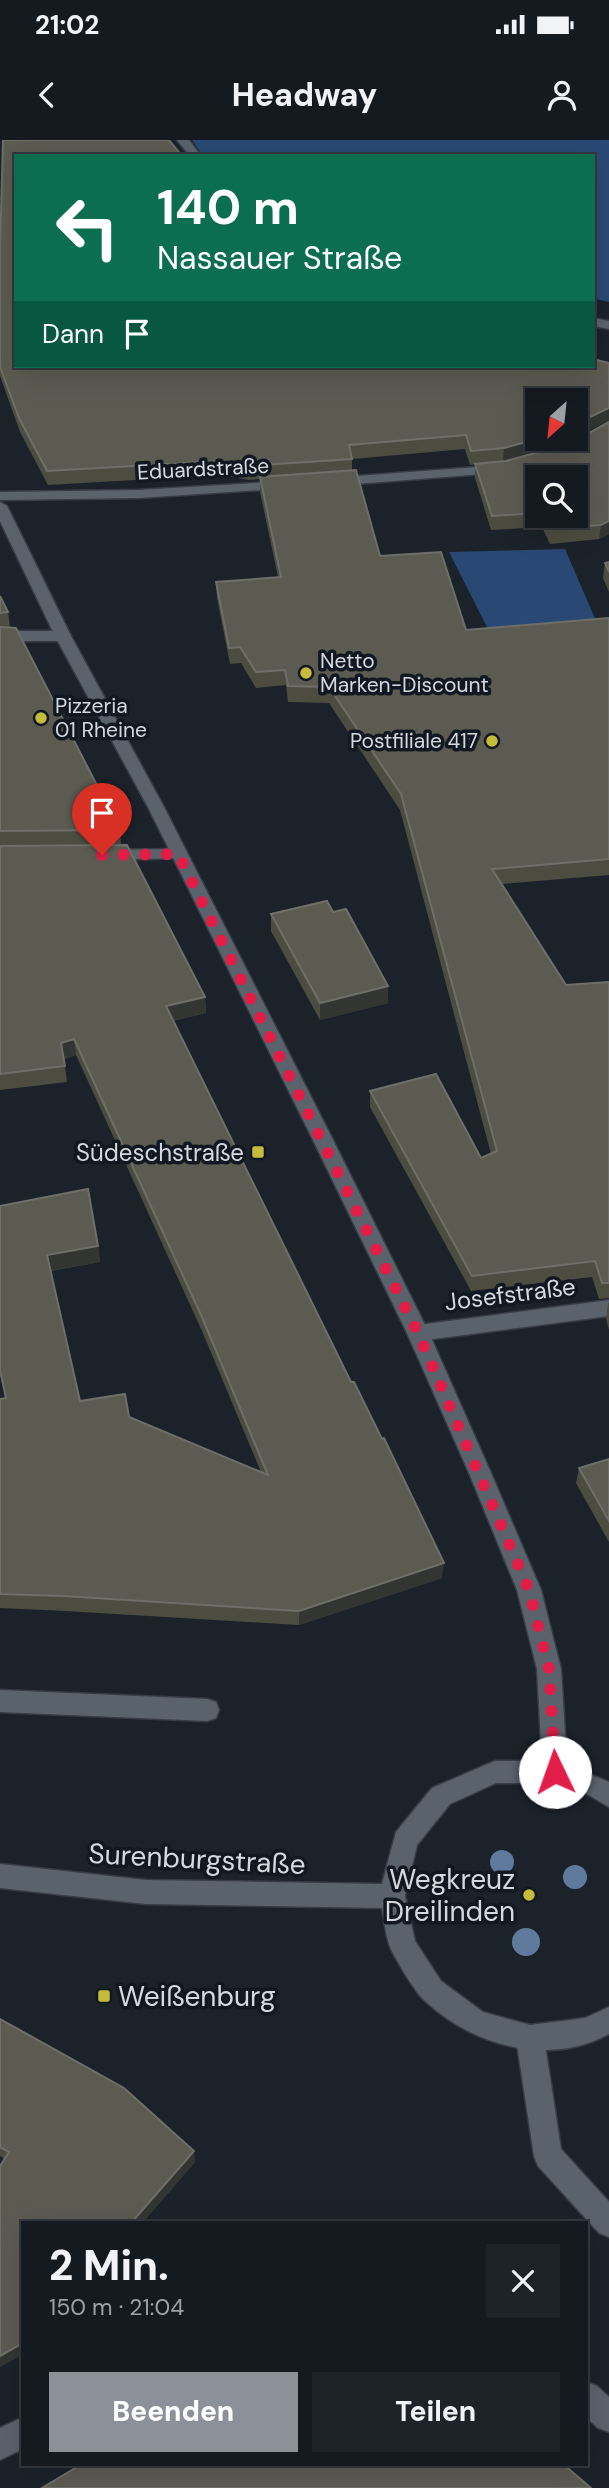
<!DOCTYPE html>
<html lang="de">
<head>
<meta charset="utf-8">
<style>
  body { margin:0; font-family:"DM Sans",sans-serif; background:#1d2329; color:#f1f3f6; height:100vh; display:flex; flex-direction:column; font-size:26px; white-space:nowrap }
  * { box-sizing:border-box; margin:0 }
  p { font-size:23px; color:#9da1a5 }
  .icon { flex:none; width:38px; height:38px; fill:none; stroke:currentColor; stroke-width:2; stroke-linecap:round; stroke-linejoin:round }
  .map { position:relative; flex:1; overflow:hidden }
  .panel { position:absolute; left:21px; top:2081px; width:567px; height:245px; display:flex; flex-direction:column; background:#141a20; border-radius:0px; box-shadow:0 7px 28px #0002,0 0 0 2px #33383e }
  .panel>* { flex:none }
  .guide { position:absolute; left:14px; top:14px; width:581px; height:214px; border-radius:0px; box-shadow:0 7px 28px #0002,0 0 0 2px #33383e; background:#0b6e4f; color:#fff; overflow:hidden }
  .needle { width:46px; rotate:207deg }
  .tools { position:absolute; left:525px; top:248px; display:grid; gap:14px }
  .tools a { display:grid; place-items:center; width:63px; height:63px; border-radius:0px; background:#141a20; box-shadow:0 7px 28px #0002,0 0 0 2px #33383e; font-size:35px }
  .pin { position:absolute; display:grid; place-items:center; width:60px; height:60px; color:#fff; margin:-72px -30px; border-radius:50% 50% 50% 0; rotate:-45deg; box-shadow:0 0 7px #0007 }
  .pin .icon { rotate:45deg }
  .me { position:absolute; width:77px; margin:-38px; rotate:357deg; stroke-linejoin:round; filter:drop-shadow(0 0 5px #0008) }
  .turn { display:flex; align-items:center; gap:24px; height:147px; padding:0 28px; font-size:32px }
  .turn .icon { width:91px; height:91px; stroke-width:2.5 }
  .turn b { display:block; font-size:49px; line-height:60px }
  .then { display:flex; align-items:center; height:66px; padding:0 28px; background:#0003; gap:14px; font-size:26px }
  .round { display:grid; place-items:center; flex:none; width:74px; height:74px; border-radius:0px; background:#1d2329 }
  .summary { display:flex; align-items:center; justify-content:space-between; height:119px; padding:0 28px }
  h1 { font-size:42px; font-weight:800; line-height:52px }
  .button { display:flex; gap:14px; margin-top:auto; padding:14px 28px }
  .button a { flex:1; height:80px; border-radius:0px; background:#8c9099; color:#fff; font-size:28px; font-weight:800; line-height:80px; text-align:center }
  .button a+a { background:#1d2329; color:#f1f3f6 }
  .status { display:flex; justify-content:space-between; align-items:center; height:49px; padding:0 35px; background:#141a20; direction:ltr }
  .status svg { height:19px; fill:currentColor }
  header { display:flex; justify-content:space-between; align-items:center; height:91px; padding:0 28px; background:#141a20; font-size:32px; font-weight:800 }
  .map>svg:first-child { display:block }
  .green { fill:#294974 }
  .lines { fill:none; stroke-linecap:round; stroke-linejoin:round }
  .lane-casing { stroke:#383c44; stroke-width:3 }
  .street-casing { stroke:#383c44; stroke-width:3 }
  .secondary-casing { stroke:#383c44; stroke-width:3 }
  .lane { fill:#5a626c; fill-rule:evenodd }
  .street { fill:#5a626c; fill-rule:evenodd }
  .secondary { fill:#5a626c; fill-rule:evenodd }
  .tree { fill:#607a9d }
  .wall { fill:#4c4c41; fill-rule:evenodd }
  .shaded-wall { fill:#323531 }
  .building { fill:#5b5b52; stroke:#6e6f68; stroke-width:2 }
  .route { stroke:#e11d48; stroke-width:12; stroke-dasharray:0 21.6 }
  .poi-dot { fill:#c6bc3c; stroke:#121821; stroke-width:2.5 }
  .labels { text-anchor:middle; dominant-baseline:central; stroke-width:7; stroke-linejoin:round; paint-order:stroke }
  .far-street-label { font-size:21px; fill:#d5d9df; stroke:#121821 }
  .far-poi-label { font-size:21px; fill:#d5d9df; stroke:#121821; text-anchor:start }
  .poi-label { font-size:24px; fill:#d5d9df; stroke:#121821; text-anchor:end }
  .street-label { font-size:24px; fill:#d5d9df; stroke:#121821 }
  .near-street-label { font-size:28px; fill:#d5d9df; stroke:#121821 }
  .near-poi-label { font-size:28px; fill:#d5d9df; stroke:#121821; text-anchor:end }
</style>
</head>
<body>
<div class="status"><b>21:02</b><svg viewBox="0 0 49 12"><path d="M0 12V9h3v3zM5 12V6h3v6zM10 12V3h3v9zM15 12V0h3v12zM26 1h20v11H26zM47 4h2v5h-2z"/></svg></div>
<header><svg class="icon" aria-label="back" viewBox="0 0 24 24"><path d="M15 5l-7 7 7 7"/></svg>Headway<svg class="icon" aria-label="person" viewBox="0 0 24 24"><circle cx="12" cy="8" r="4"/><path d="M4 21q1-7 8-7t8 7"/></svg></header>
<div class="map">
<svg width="609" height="2348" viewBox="0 0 609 2348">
  <rect width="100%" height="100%" fill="#1b222a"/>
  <g class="green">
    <path d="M192 0H609V162L596 159 593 163V16H203Z"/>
    <path d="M565 409 600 490 491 495 449 412Z"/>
  </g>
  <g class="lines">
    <defs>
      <path id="lane" d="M0 1550 207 1559 216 1562 219 1570 216 1578 207 1581 0 1572Z"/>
      <g id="street">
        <path d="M177 0H189L201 16H190Z"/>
        <path d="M593 178 609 181V189L593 186Z"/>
        <path d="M504 325 509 326V332L330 346 323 342 330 338Z"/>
        <path d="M287 341 294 345 292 348 139 358 0 360V352L139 350Z"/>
        <path d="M0 491H63L71 496 63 501H0Z"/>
        <path d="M178 709 187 714 184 718 104 720 95 715 104 710Z"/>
        <path d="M609 1160V1176L418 1201 411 1199 407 1193 411 1187 418 1185Z"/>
        <path d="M530 1885 540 1889 544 1898 561 2009 609 2062V2097L599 2093 538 2026 534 2016 516 1898 520 1889Z"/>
        <path d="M586 2242 597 2246 609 2257V2292L598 2288 586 2277Z"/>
        <path d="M23 2277V2309L0 2320V2288Z"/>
      </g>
      <path id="secondary" d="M0 362 7 366 71 496 165 669 333 1000 429 1193 491 1333 541 1450 561 1529 567 1625 609 1642V1667L587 1654 555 1643H496L450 1664 417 1705 405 1756 415 1801 441 1841 483 1872 530 1885 585 1878 609 1867V1894C548 1927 473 1906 424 1860 413 1849 402 1829 394 1815 386 1802 385 1784 382 1768L146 1764 0 1748V1724L146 1740 382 1744 396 1692 432 1648 495 1621H542L537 1529 517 1450 469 1333 407 1193 313 1000 149 669 55 496 0 381Z"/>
    </defs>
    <use href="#lane" class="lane-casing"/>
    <use href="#street" class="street-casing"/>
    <use href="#secondary" class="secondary-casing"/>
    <use href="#lane" class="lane"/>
    <use href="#street" class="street"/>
    <use href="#secondary" class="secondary"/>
  </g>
  <g class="tree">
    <circle cx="502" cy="1722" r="12"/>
    <circle cx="575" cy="1737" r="12"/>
    <circle cx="526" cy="1802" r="14"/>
  </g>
  <g class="wall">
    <path d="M0 109 16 226 537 299H572L557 307 571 303 609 282V394L599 399 550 404 542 387 491 390 475 338V324L470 325 465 309 352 319V331L380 416 466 490 609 478V735L502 744 566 845 609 842V1158L599 1159 592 1137 471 1151 370 967V951L481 1018 491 1014 400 670 329 563 288 562 286 545 256 548 241 523 230 524 217 458 216 442 278 437 260 352V339L249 340 221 335 48 345 20 292 0 236ZM537 338 576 376H537Z"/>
    <path d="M609 422V452L603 438 605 423Z"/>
    <path d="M0 456 8 472 10 487 120 690 121 705 205 857 206 873 173 881 442 1438 299 1485 65 1471 0 1468V1259L6 1258 0 1233V1066L98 1106 100 1122 51 1131 80 1261 129 1277 261 1332 202 1191 76 915 64 919 67 942 0 950Z"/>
    <path d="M333 772 388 846V863L320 880 271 791V774Z"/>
    <path d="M608 1163H609V1190L606 1179Z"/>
    <path d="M609 1319V1402L576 1343 579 1328Z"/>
    <path d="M0 1879 195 2022 143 2082H23V2214L0 2227 4 2019 0 2016Z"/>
  </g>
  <g class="shaded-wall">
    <path d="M609 268V281L576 297V284Z"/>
    <path d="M537 299H572L557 307 503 322 504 308Z"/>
    <path d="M609 381V394L599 399 601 385Z"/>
    <path d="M388 846V863L320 880V863Z"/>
    <path d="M205 857 206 873 167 882 166 866Z"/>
    <path d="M74 899 76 915 63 920 61 903Z"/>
    <path d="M98 1106 100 1122 49 1131 47 1115Z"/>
    <path d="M444 1423 442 1438 299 1485V1471Z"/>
    <path d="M194 2011 195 2022 143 2082H132Z"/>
    <path d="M23 2203V2214L0 2227V2216Z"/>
  </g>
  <g class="building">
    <path d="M3 0H169L182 16H16V226H593V219L609 223V268L576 284V261H537V299L504 308 471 311 466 295 349 305 352 319 248 326 221 321 47 331 19 278 0 227V109Z"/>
    <path d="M609 282V381L601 385 551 389 546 376H576V338H537V373L492 376 475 324 506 321 571 303Z"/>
    <path d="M356 330 380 416 441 412 466 490 609 478V719L492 729 566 845 609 842V1143H602L595 1121 472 1136 370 951 436 934 481 1018 497 1011 401 654 329 547 288 546 285 530 256 532 240 507 229 508 216 442 281 437 260 337Z"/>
    <path d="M609 422V432L605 423Z"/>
    <path d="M0 456 8 472 0 473Z"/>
    <path d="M0 487 16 488 120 690 0 691Z"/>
    <path d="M127 705 205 857 166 866 351 1242H354L382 1299 384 1298 444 1423 299 1471 63 1456 0 1454V1259L6 1258 0 1230V1066L88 1049 98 1106 47 1115 80 1261 125 1254 129 1277 268 1335 201 1175 74 899 61 903 65 926 0 934V706Z"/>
    <path d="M327 761 333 772 346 769 388 846 320 863 271 774Z"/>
    <path d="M609 1319V1381L579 1328Z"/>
    <path d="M0 1879 124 1948 194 2011 132 2082H23V2203L0 2216V2026L9 2012 0 2007Z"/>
    <path d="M82 2324H563L591 2348H42Z"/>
  </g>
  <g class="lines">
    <path class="route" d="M102 715 178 714 418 1193 519 1427 529 1450 549 1529 555 1632"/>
  </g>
  <g class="poi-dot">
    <circle cx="306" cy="533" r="7"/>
    <circle cx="41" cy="578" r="7"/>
    <circle cx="492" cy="601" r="7"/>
    <rect x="251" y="1005" width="14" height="14" rx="3.5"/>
    <circle cx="529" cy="1755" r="7"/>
    <rect x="97" y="1849" width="14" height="14" rx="3.5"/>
  </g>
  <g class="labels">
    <g class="far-street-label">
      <text transform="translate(203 329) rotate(-3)">Eduardstraße</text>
    </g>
    <g class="far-poi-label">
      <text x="320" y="521">Netto<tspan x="320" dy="24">Marken-Discount</tspan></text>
      <text x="55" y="566">Pizzeria<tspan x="55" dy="24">01 Rheine</tspan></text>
      <text x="478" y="601" text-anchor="end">Postfiliale 417</text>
    </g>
    <g class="poi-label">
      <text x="244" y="1012">Südeschstraße</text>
    </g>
    <g class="street-label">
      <text transform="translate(510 1154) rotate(-7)">Josefstraße</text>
    </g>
    <g class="near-street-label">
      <text transform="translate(197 1719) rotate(3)">Surenburgstraße</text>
    </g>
    <g class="near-poi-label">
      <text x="515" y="1739">Wegkreuz<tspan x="515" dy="32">Dreilinden</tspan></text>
      <text x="118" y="1856" text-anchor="start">Weißenburg</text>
    </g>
  </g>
</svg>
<div class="tools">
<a><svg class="needle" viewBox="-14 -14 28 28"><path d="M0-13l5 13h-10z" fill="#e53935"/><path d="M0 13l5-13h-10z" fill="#9da1a5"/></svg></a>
<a><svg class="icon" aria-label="search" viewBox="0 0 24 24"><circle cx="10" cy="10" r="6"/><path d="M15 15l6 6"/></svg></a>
</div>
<div class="pin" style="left:102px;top:715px;background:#d93025"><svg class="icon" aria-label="arrive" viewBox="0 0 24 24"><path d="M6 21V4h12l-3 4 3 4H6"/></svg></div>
<svg class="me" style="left:555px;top:1632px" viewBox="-20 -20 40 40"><circle r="19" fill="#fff"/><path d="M0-13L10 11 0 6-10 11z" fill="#e11d48"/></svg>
<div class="guide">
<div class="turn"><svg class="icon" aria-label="left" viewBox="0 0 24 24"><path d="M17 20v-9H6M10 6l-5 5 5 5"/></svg><div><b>140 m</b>Nassauer Straße</div></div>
<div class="then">Dann<svg class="icon" aria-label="arrive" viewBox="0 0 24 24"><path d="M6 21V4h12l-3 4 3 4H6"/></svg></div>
</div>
<section class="panel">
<div class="summary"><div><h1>2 Min.</h1><p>150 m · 21:04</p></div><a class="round"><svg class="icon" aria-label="close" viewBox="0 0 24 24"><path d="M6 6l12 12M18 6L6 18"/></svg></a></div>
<div class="button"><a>Beenden</a><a>Teilen</a></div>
</section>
</div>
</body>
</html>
